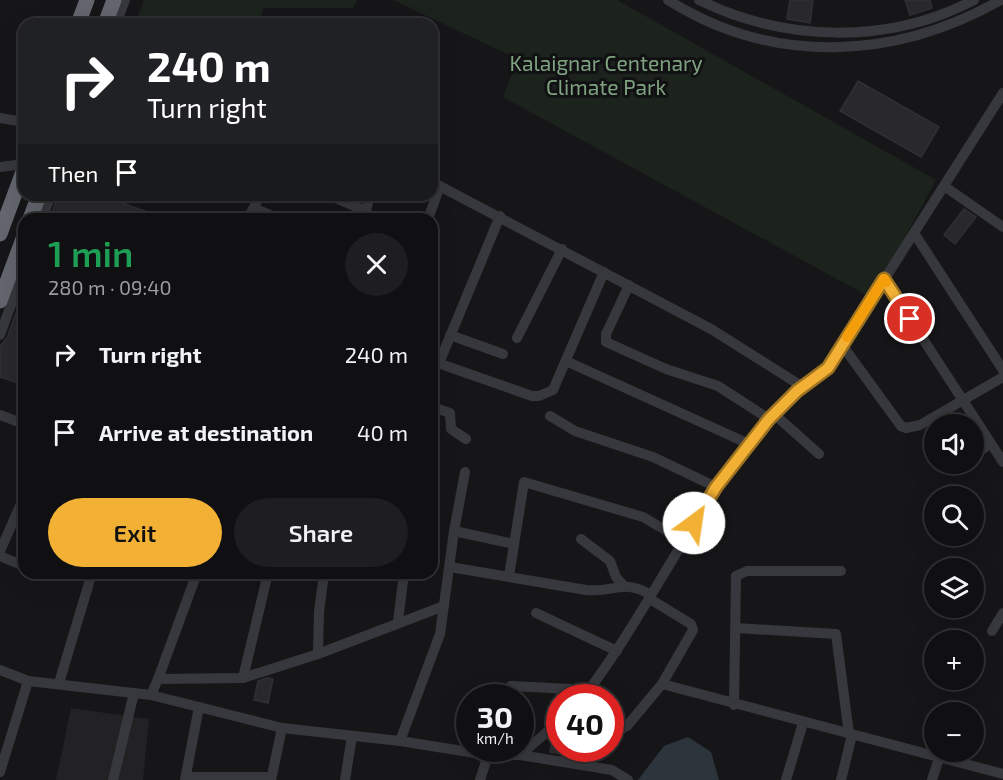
<!DOCTYPE html>
<html lang="en">
<head>
<meta charset="utf-8">
<style>
  body { margin:0; font-family:"Exo 2",sans-serif; background:#1e1e20; color:#f1f3f6; height:100vh; display:flex; flex-direction:column; font-size:22px; white-space:nowrap }
  * { box-sizing:border-box; margin:0 }
  p { font-size:20px; color:#9c9d9f }
  .icon { flex:none; width:33px; height:33px; fill:none; stroke:currentColor; stroke-width:2; stroke-linecap:round; stroke-linejoin:round }
  .map { position:relative; flex:1; overflow:hidden }
  .side { position:absolute; left:18px; top:213px; width:420px; height:366px; display:flex; flex-direction:column; background:#101012; border-radius:18px; box-shadow:0 6px 24px #0002,0 0 0 2px #303032 }
  .side>* { flex:none }
  .hud { position:absolute; left:18px; top:18px; width:420px; height:183px; border-radius:18px; box-shadow:0 6px 24px #0002,0 0 0 2px #303032; background:#202124; color:#fff; overflow:hidden }
  .controls { position:absolute; left:924px; top:414px; display:grid; gap:12px }
  .controls a { display:grid; place-items:center; width:60px; height:60px; border-radius:50%; background:#101012; box-shadow:0 6px 24px #0002,0 0 0 2px #303032; font-size:30px }
  .speed { position:absolute; left:456px; top:684px; display:flex; gap:12px; font-size:30px; font-weight:700; text-align:center }
  .speed>* { display:grid; place-content:center; width:78px; height:78px; border-radius:50%; background:#101012; box-shadow:0 6px 24px #0002,0 0 0 2px #303032; line-height:1 }
  .speed small { font-size:15px; font-weight:400 }
  .speed .limit { border:9px solid #d22; background:#fff; color:#111 }
  .pin { position:absolute; display:grid; place-items:center; width:51px; height:51px; color:#fff; margin:-26px; border:3px solid #fff; border-radius:50%; box-shadow:0 2px 6px #0007 }
  .me { position:absolute; width:66px; margin:-33px; rotate:31deg; stroke-linejoin:round; filter:drop-shadow(0 0 4px #0008) }
  .turn { display:flex; align-items:center; gap:21px; height:126px; padding:0 30px; font-size:27px }
  .turn .icon { width:78px; height:78px; stroke-width:2.5 }
  .turn b { display:block; font-size:42px; line-height:51px }
  .then { display:flex; align-items:center; height:57px; padding:0 30px; background:#0003; gap:12px; font-size:22px }
  .round { display:grid; place-items:center; flex:none; width:63px; height:63px; border-radius:32px; background:#1e1e20 }
  .head { display:flex; align-items:center; justify-content:space-between; height:102px; padding:0 30px }
  h1 { font-size:36px; font-weight:600; line-height:45px; color:#1e9e55 }
  .cta { display:flex; gap:12px; margin-top:auto; padding:12px 30px }
  .cta a { flex:1; height:69px; border-radius:36px; background:#f2b134; color:#111; font-size:24px; font-weight:600; line-height:69px; text-align:center }
  .cta a+a { background:#1e1e20; color:#f1f3f6 }
  ul { padding:0; list-style:none }
  li { display:flex; align-items:center; gap:18px; height:78px; padding:0 30px }
  li div { flex:1 }
  li b { display:block; font-size:22px }
  li em { font-style:normal }
  .map>svg:first-child { display:block }
  .built { fill:#222225 }
  .green { fill:#1c231d }
  .water { fill:#2c353c }
  .building { fill:#29292c; stroke:#303034; stroke-width:1.5 }
  .lines { fill:none; stroke-linecap:round; stroke-linejoin:round }
  .minor { stroke:#37383d; stroke-width:10 }
  .highway { stroke:#63666e; stroke-width:15 }
  .route-casing { stroke:#9d7322; stroke-width:15 }
  .route { stroke:#f2b134; stroke-width:10 }
  .slow { stroke:#f59e0b; stroke-width:10 }
  .labels { text-anchor:middle; dominant-baseline:central; stroke-width:6; stroke-linejoin:round; paint-order:stroke }
  .park-label { font-size:21px; fill:#7fa381; stroke:#111113 }
</style>
</head>
<body>
<div class="map">
<svg width="1003" height="780" viewBox="0 0 1003 780">
  <rect width="100%" height="100%" fill="#161618"/>
  <path class="built" d="M71 708 149 719 143 780H56Z"/>
  <g class="green">
    <path d="M144 0H357L353 8H263L259 24H135Z"/>
    <path d="M393 0H617L936 180 872 298 503 97 518 59Z"/>
  </g>
  <path class="water" d="M688 737 711 752 719 780H638L664 746Z"/>
  <g class="building">
    <path d="M790 0H813L810 23 787 19Z"/>
    <path d="M905 0H930L932 8 910 15Z"/>
    <path d="M858 81 939 127 921 157 840 111Z"/>
    <path d="M58 195H101L166 219H50Z"/>
    <path d="M964 209 976 217 955 244 944 235Z"/>
    <path d="M24 291V385L0 377V346L7 338Z"/>
    <path d="M267 678 273 679 268 703 254 700 258 681Z"/>
    <path d="M556 735H560V748H587L586 758 550 752 553 737Z"/>
  </g>
  <g class="lines">
    <g class="minor">
      <path d="M668 0C773 66 895 60 1001 0"/>
      <path d="M699 0C785 42 888 45 974 0"/>
      <path d="M116 24 125 0"/>
      <path d="M0 118 24 122"/>
      <path d="M0 167 24 164"/>
      <path d="M432 182 711 329 803 387"/>
      <path d="M944 186 1003 227"/>
      <path d="M328 195 366 211"/>
      <path d="M254 208 279 219"/>
      <path d="M42 219 51 195"/>
      <path d="M248 219 260 195"/>
      <path d="M364 219 370 195"/>
      <path d="M428 219 440 186"/>
      <path d="M914 233 1003 370"/>
      <path d="M884 279 1003 462"/>
      <path d="M629 285 606 334V342L666 369 718 386 769 419"/>
      <path d="M0 335 24 269"/>
      <path d="M450 335 503 354"/>
      <path d="M517 338 562 249"/>
      <path d="M842 345 901 426 906 428 920 425 1003 377"/>
      <path d="M432 361 532 396H539L553 390 604 272"/>
      <path d="M566 361 749 444"/>
      <path d="M439 363 500 216"/>
      <path d="M432 407 450 413 451 429 466 439"/>
      <path d="M774 414 819 454"/>
      <path d="M0 415 24 424"/>
      <path d="M550 416 575 431 653 457 716 487"/>
      <path d="M974 455 990 444"/>
      <path d="M959 465 962 464"/>
      <path d="M454 531 514 544"/>
      <path d="M581 539 610 561 616 577 624 586"/>
      <path d="M0 551 24 497"/>
      <path d="M0 556 24 566"/>
      <path d="M450 567 586 590C615 593 623 578 651 595"/>
      <path d="M509 576 524 482 643 517 684 541"/>
      <path d="M536 613 617 651"/>
      <path d="M398 622 404 573"/>
      <path d="M736 628 836 634 849 734"/>
      <path d="M992 631 1003 613"/>
      <path d="M318 654 319 612 324 573"/>
      <path d="M0 670 28 681 151 695 282 728 400 741 488 755H520L560 721"/>
      <path d="M243 678 268 573"/>
      <path d="M158 679 197 573"/>
      <path d="M59 683 92 573"/>
      <path d="M662 684 1003 774"/>
      <path d="M511 686 589 690"/>
      <path d="M151 695 158 679 243 678 318 654 444 606"/>
      <path d="M583 698C667 588 715 453 828 368L1003 93"/>
      <path d="M734 705 736 576 747 571H841"/>
      <path d="M610 723 621 729 627 726 662 684 693 630 691 624 650 599"/>
      <path d="M400 741 440 634 454 531 465 472"/>
      <path d="M520 755 612 770 628 780"/>
      <path d="M0 772 28 681"/>
      <path d="M186 777H271"/>
      <path d="M113 780 134 693"/>
      <path d="M185 780 199 707"/>
      <path d="M271 780 282 728"/>
      <path d="M345 780 352 736"/>
      <path d="M480 780 488 755"/>
      <path d="M786 780 803 723"/>
      <path d="M841 780 852 735"/>
      <path d="M932 780 939 758"/>
    </g>
    <g class="highway">
      <path d="M78 24 87 0"/>
      <path d="M105 24 114 0"/>
      <path d="M30 219 39 195"/>
      <path d="M0 234 24 169"/>
      <path d="M0 301 24 236"/>
    </g>
  </g>
  <g class="lines">
    <defs>
      <path id="route" d="M694 523 716 487 769 419 797 391 828 368 884 279 910 319"/>
    </defs>
    <use href="#route" class="route-casing"/>
    <use href="#route" class="route"/>
    <path class="slow" d="M847 337 884 279 886 282"/>
  </g>
  <g class="labels">
    <g class="park-label">
      <text x="606" y="62">Kalaignar Centenary<tspan x="606" dy="24">Climate Park</tspan></text>
    </g>
  </g>
</svg>
<div class="controls">
<a><svg class="icon" aria-label="sound" viewBox="0 0 24 24"><path d="M4 9h4l5-4v14l-5-4H4zM17 9q2 3 0 6"/></svg></a>
<a><svg class="icon" aria-label="search" viewBox="0 0 24 24"><circle cx="10" cy="10" r="6"/><path d="M15 15l6 6"/></svg></a>
<a><svg class="icon" aria-label="layers" viewBox="0 0 24 24"><path d="M12 4l9 5-9 5-9-5zM3 14l9 5 9-5"/></svg></a>
<a>+</a>
<a>−</a>
</div>
<div class="speed"><div>30<small>km/h</small></div><div class="limit">40</div></div>
<div class="pin" style="left:910px;top:319px;background:#d93025"><svg class="icon" aria-label="arrive" viewBox="0 0 24 24"><path d="M6 21V4h12l-3 4 3 4H6"/></svg></div>
<svg class="me" style="left:694px;top:523px" viewBox="-20 -20 40 40"><circle r="19" fill="#fff"/><path d="M0-13L10 11 0 6-10 11z" fill="#f2b134"/></svg>
<div class="hud">
<div class="turn"><svg class="icon" aria-label="right" viewBox="0 0 24 24"><path d="M7 20v-9h11M14 6l5 5-5 5"/></svg><div><b>240 m</b>Turn right</div></div>
<div class="then">Then<svg class="icon" aria-label="arrive" viewBox="0 0 24 24"><path d="M6 21V4h12l-3 4 3 4H6"/></svg></div>
</div>
<section class="side">
<div class="head"><div><h1>1 min</h1><p>280 m · 09:40</p></div><a class="round"><svg class="icon" aria-label="close" viewBox="0 0 24 24"><path d="M6 6l12 12M18 6L6 18"/></svg></a></div>
<ul>
<li><svg class="icon" aria-label="right" viewBox="0 0 24 24"><path d="M7 20v-9h11M14 6l5 5-5 5"/></svg><div><b>Turn right</b></div><em>240 m</em></li>
<li><svg class="icon" aria-label="arrive" viewBox="0 0 24 24"><path d="M6 21V4h12l-3 4 3 4H6"/></svg><div><b>Arrive at destination</b></div><em>40 m</em></li>
</ul>
<div class="cta"><a>Exit</a><a>Share</a></div>
</section>
</div>
</body>
</html>
